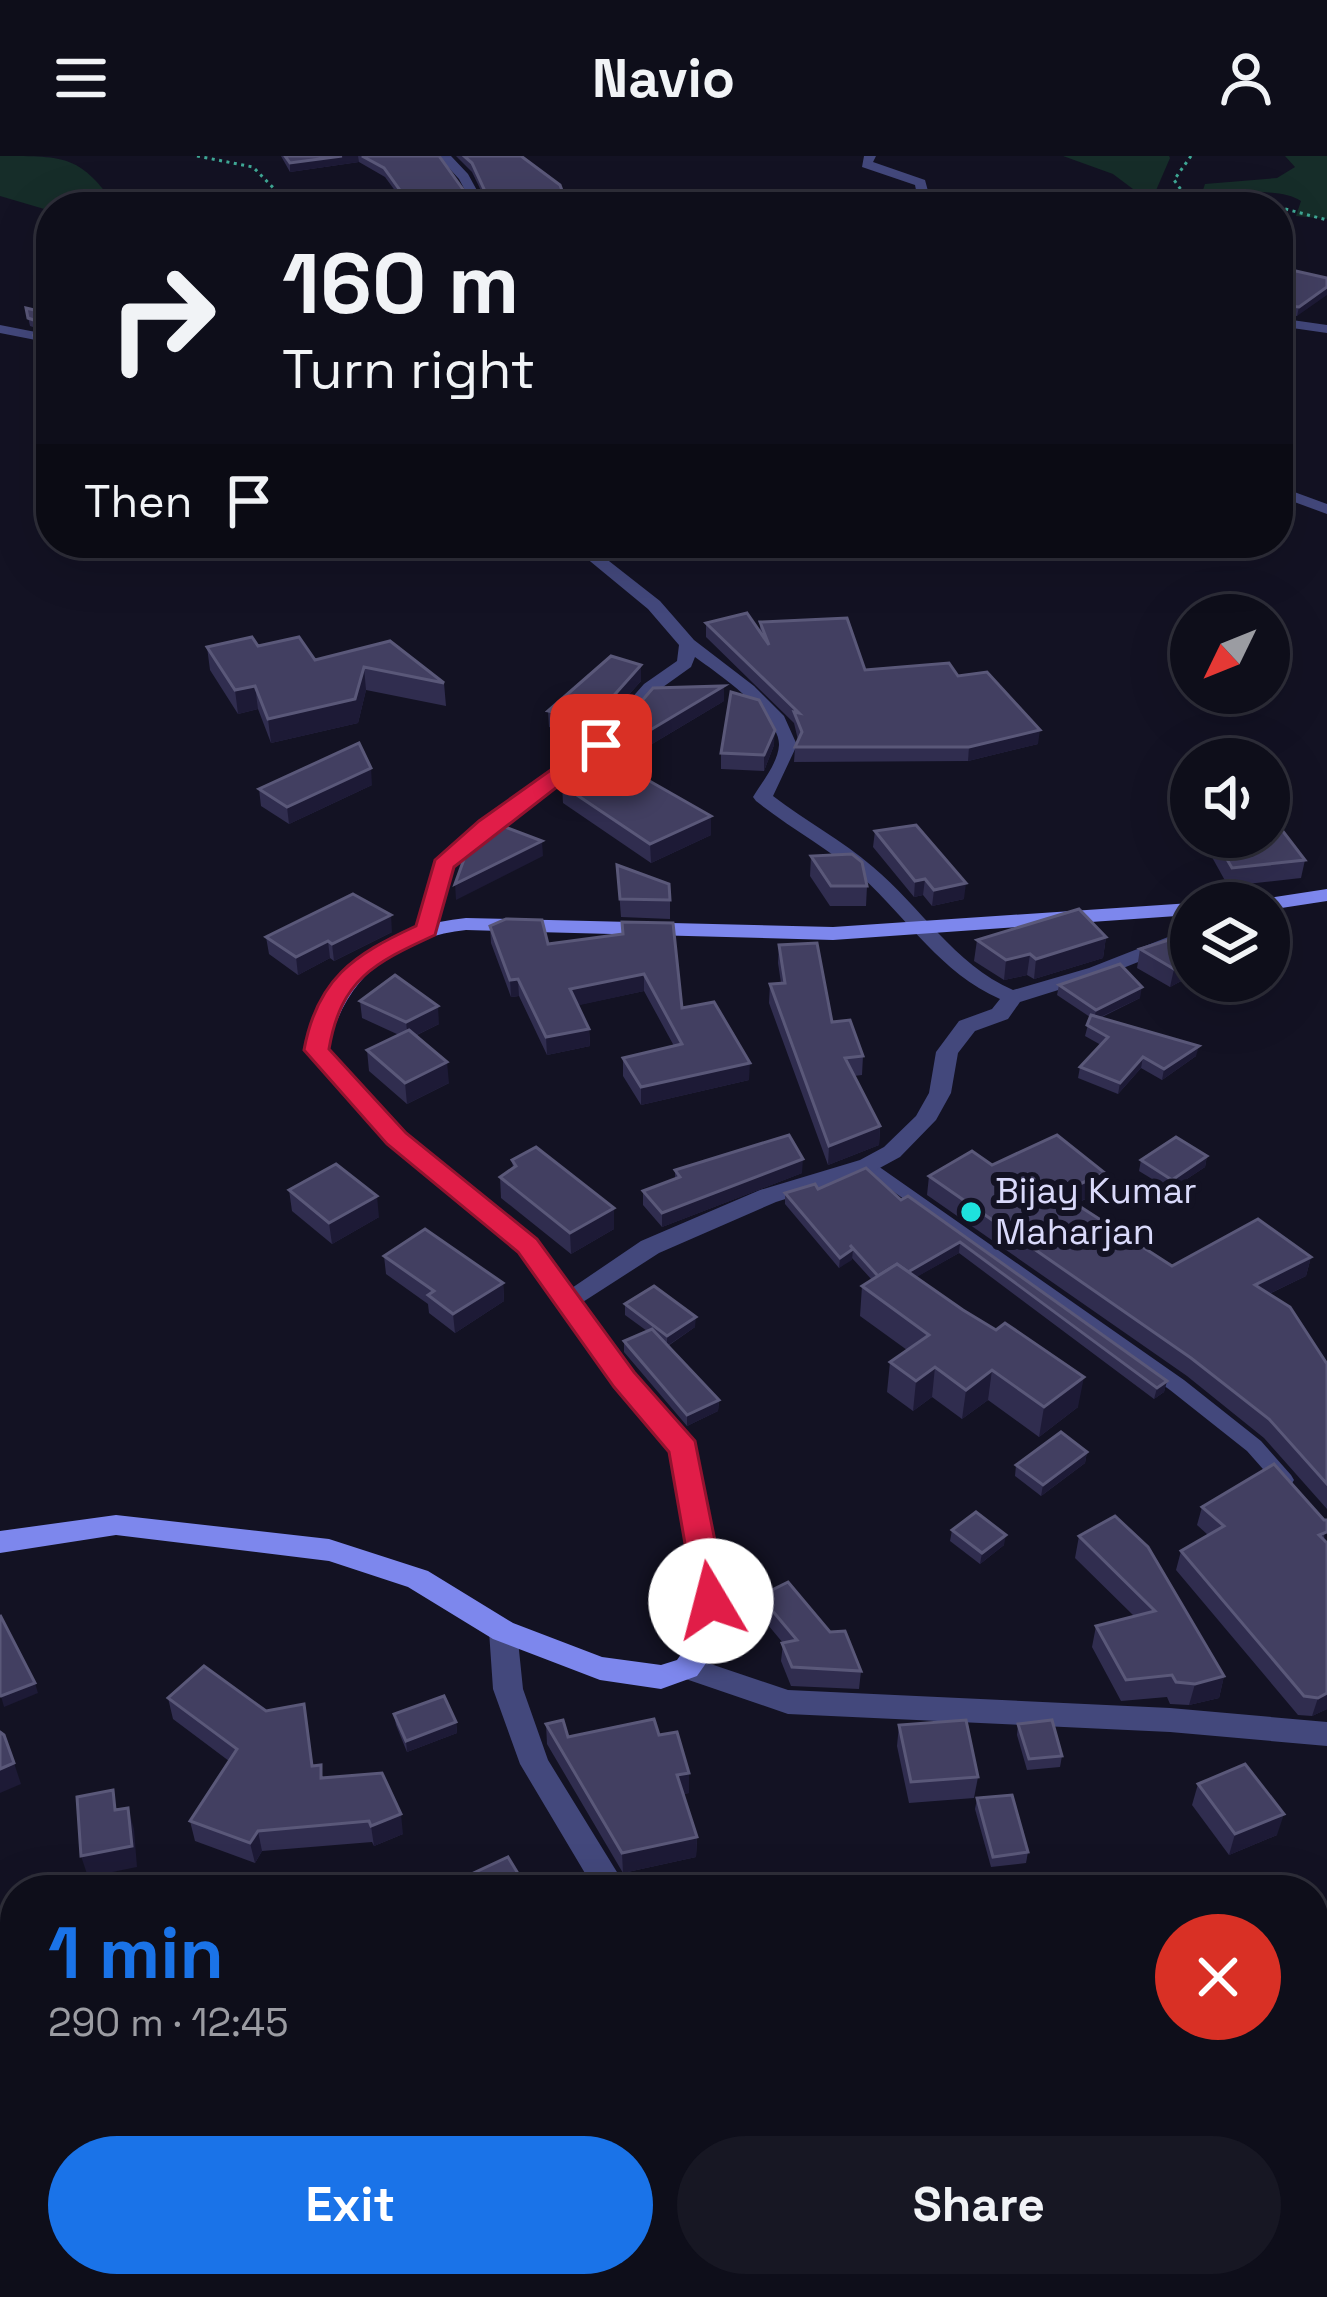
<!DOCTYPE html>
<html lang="en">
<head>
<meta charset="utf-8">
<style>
  body { margin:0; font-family:"Space Grotesk",sans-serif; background:#171723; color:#f1f3f6; height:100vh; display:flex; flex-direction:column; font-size:45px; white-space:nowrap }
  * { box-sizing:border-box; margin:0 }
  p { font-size:39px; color:#9b9ca2 }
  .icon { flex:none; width:66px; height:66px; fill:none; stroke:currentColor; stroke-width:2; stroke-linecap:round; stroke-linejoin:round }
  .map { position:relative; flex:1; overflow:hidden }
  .panel { position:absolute; left:0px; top:1719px; width:1329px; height:423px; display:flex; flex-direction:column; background:#0e0e1a; border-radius:48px 48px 0 0; box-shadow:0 12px 48px #0002,0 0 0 3px #2e2e39 }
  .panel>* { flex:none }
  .guide { position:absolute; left:36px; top:36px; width:1257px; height:366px; border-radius:48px; box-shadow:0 12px 48px #0002,0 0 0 3px #2e2e39; background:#0e0e1a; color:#f1f3f6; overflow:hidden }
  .needle { width:78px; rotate:227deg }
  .buttons { position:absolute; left:1170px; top:438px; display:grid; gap:24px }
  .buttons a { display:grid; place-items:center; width:120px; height:120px; border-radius:50%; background:#0e0e1a; box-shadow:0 12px 48px #0002,0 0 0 3px #2e2e39; font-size:60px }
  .pin { position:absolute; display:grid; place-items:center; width:102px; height:102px; color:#fff; margin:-51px; border-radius:24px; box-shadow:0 6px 18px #0006 }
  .me { position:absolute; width:132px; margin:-66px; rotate:352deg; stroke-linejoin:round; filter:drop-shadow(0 0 9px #0008) }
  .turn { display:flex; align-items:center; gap:42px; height:252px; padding:0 48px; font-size:54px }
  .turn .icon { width:156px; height:156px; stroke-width:2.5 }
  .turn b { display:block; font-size:84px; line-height:102px }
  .then { display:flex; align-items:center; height:114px; padding:0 48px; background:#0003; gap:24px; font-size:45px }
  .round { display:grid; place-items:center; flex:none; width:126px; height:126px; border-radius:63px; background:#171723 }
  .summary { display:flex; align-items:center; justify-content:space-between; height:204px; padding:0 48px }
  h1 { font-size:72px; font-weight:700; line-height:90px; color:#1a73e8 }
  .action { display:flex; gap:24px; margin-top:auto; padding:24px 48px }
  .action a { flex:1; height:138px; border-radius:72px; background:#1a73e8; color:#fff; font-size:48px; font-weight:700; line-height:138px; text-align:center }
  .action a+a { background:#171723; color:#f1f3f6 }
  header { display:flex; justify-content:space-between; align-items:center; height:156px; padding:0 48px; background:#0e0e1a; font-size:54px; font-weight:700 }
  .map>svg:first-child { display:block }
  .green { fill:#162d29 }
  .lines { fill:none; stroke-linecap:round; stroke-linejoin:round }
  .path { stroke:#3fa895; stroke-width:3; stroke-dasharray:3 4.5; stroke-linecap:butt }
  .service { fill:#43487c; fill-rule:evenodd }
  .minor { fill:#43487c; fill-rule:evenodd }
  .secondary { fill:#7d87ed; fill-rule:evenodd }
  .wall { fill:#302d4f }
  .shaded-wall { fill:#1d1a36 }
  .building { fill:#423f61; stroke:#5a5879; stroke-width:3 }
  .route { fill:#e11d48; stroke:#92132f; stroke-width:3 }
  .poi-dot { fill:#1ee1dd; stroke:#131223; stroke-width:4.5 }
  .labels { text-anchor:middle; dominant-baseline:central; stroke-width:12; stroke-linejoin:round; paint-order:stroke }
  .poi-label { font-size:36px; fill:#d9d9fa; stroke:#131223; text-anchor:start }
</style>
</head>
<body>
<header><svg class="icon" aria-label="menu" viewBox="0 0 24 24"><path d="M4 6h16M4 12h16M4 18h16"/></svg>Navio<svg class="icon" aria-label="person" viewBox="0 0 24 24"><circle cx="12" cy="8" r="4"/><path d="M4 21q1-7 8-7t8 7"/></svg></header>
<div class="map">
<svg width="1327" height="2141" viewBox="0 0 1327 2141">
  <rect width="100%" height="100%" fill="#131223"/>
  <g class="green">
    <path d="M0 0C69 0 79 0 117 51L51 55 0 40Z"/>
    <path d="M1063 0H1169L1170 2 1154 39 1145 42 1113 18Z"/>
    <path d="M1285 0H1327V63L1296 60 1301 45C1280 31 1232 38 1203 34L1205 28 1277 22 1295 11Z"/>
  </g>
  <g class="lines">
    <g class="path">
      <path d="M197 0 253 11 292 51"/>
      <path d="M1191 0 1174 24 1182 35 1276 51"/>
      <path d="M1278 51 1327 64"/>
    </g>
    <path class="service" d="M868 1003 1184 1224 1261 1285 1291 1319 1294 1324 1291 1329H1277L1247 1295 1170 1234 862 1013 859 1009Z"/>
    <g class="minor">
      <path d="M438 0H451L468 18 486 51H474L459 23Z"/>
      <path d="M864 0H876L873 6 925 24 928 35 913 51H900L916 34 915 29 862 11Z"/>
      <path d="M1278 162 1327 169V177L1278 170Z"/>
      <path d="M0 169 51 179V187L0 177Z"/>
      <path d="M1278 330 1327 348V358L1278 340Z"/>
      <path d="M568 387H586L660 445 694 484 754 530 784 560 797 589 773 640C805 665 842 684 873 711 921 751 954 808 1013 834L1089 812 1191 772V785L1103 820 1020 846 1008 863 975 875 958 897 951 937 936 964 900 1001 876 1014 776 1046 659 1097 572 1153 563 1150 560 1144 563 1138 641 1085 760 1034 860 1004 884 991 916 960 929 937 936 896 959 865 992 853 1000 843C941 817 908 763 862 721 829 693 790 672 756 645L753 641C762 626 778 607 779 589 780 560 717 517 695 501L691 511 656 536 608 593 494 674 452 711 436 774 426 780 419 778 416 774 436 705 480 666 594 585 644 528 677 505 679 489 648 453Z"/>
      <path d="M503 1464 513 1467 517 1475 523 1533 548 1604 628 1734H595L520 1608 493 1533 489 1475 493 1467Z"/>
      <path d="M687 1500 788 1534 1170 1552 1327 1566V1590L1170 1576 788 1558 677 1520 672 1512 677 1504Z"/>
      <path d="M935 2127H977L983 2141H941Z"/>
    </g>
    <g class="secondary">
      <path d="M1327 733V745L1269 754V747H1260L1269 742Z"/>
      <path d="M1191 747V759L833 784 466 774C394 782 345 821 328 893L404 977 537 1084 633 1216 693 1285 723 1416 727 1475 723 1483 697 1520 661 1533 600 1524 493 1483 408 1431 329 1405 116 1379 0 1397V1375L116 1359 329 1383 428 1415 513 1467 602 1501 661 1509 677 1504 699 1473 695 1416 671 1295 615 1230 519 1096 388 987 309 899 306 894C327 808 381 771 466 762L833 771Z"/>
      <rect x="0" y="2021" width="15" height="34"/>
      <path d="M396 2127H434L440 2141H402Z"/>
    </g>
  </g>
  <g class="wall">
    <path d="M281 0H439L473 51H407L385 21 359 6 290 16Z"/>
    <path d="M456 0H521L568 51H489L472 16Z"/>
    <path d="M1278 111 1327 122 1297 160 1278 159Z"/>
    <path d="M26 152 51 158V177L30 170Z"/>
    <path d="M760 466 865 514 958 520 1038 588 968 605 794 606 795 591 798 584 794 567 706 481V467L760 476Z"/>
    <path d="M390 485 444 527 446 550 366 534 358 567 271 587 258 553 238 558 210 514 207 491 258 490 315 504Z"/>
    <path d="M641 509V525L592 580 549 571 548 555Z"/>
    <path d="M724 545 647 591 620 586V570Z"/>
    <path d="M774 589 764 615 721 613V597Z"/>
    <path d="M372 629 289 668 261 650 259 633Z"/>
    <path d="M562 629 711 679 651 707 563 647Z"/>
    <path d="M875 675 964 743 932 750 923 739 914 741 873 691Z"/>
    <path d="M1203 681H1269L1305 704 1301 722 1228 730 1203 685Z"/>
    <path d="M811 700 867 730 866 750H830L810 720Z"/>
    <path d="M617 709 670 744V763L621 761Z"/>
    <path d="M622 766 682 852 749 924 641 949 623 920V902L674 890 644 835 578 849 589 873 590 890 547 899 519 840 511 841 491 787 490 770 548 788 622 779Z"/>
    <path d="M392 776 334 805 330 802 298 819 269 798 266 781Z"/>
    <path d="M1191 777V825H1237L1213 839 1185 823 1170 831 1137 812 1140 793Z"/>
    <path d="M1106 781 1103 802 1034 823 1027 819 1004 824 974 805 977 784Z"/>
    <path d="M779 789 832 866 863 900 862 919 854 920 880 970 879 989 828 1009 769 847 770 828 781 827 778 807Z"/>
    <path d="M1059 829 1140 842 1100 862 1196 900 1162 924 1141 912 1118 938 1078 922 1080 911 1101 889 1085 880 1090 861 1057 839Z"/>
    <path d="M360 845 439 868 415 880 449 927 407 948 369 915 367 894 399 879 362 862Z"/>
    <path d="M1207 1000 1205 1011 1170 1034 1139 1015 1141 1004Z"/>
    <path d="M512 1004 614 1073 571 1098 501 1042 500 1021 513 1012Z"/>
    <path d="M992 1009 1105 1017 1101 1036 1075 1048 1172 1110 1311 1101 1306 1120 1269 1138 1327 1208V1353L1264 1282 1187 1220 927 1039 929 1020Z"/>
    <path d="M675 1014 802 1017 662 1071 643 1049V1035L675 1023Z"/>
    <path d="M818 1033 901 1044 1167 1225 1164 1236 1154 1243 959 1097 916 1121 1078 1251 1039 1281 988 1244 962 1263 932 1241 913 1255 887 1236 890 1206 907 1194 860 1160 862 1130 872 1124 852 1102 839 1112 785 1048V1037Z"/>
    <path d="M289 1034 379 1061 332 1088 292 1055Z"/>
    <path d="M384 1100 503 1127 504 1145 455 1177 429 1157 428 1148 386 1118Z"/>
    <path d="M625 1148 695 1171 668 1190 719 1244 718 1255 687 1270 624 1196V1185L647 1175 625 1159Z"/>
    <path d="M1087 1296 1085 1307 1041 1340 1015 1320 1016 1309Z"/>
    <path d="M1202 1351 1324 1364 1327 1553 1312 1560 1298 1559 1176 1414 1181 1395 1208 1379 1197 1369Z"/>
    <path d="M952 1374 1004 1389 980 1408 950 1385Z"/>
    <path d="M1079 1380 1224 1520 1219 1542 1189 1549 1170 1548 1167 1541 1121 1545 1092 1491 1096 1470 1134 1460 1075 1402Z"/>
    <path d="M760 1440 861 1515 859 1533 791 1530 781 1505 783 1487 759 1458Z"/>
    <path d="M168 1542 266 1555 304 1548 313 1609 324 1622 403 1678 374 1690 372 1686 262 1695 255 1707 195 1685 190 1665 229 1605 173 1563Z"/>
    <path d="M394 1558 456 1566 457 1577 407 1596 396 1569Z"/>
    <path d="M546 1568 568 1581 659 1579 689 1637 683 1638 697 1681 696 1701 623 1717 547 1588Z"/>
    <path d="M1018 1568 1062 1600 1060 1611 1027 1614 1017 1579Z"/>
    <path d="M899 1569 978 1621 974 1642 909 1647 897 1590Z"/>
    <path d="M1198 1628 1277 1679 1229 1699 1192 1649Z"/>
    <path d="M977 1642 1028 1696 1026 1707 991 1711 975 1653Z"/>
    <path d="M1327 1792V1875L1314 1862V1802Z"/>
    <path d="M15 1962V2000H6L2 1990Z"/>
    <path d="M1327 1992V2044L1314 2032V2008L1316 2002Z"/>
    <path d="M447 2127H649L655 2141H454Z"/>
  </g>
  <g class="shaded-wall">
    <path d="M342 0H358L359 6 290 16V7Z"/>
    <path d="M505 43 506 51H490L489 44Z"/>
    <path d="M472 46 473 51H424Z"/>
    <path d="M1327 131V139L1297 160 1299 151Z"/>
    <path d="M641 509V525L592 580V564Z"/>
    <path d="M364 511 366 534 358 567 271 587 268 563Z"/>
    <path d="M255 530 258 553 238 558 235 534Z"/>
    <path d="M724 530V545L647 591V576Z"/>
    <path d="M775 574 774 589 764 615V599Z"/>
    <path d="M1040 574 1038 588 968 605 969 591Z"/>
    <path d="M371 612 372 629 289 668 287 651Z"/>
    <path d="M711 660V679L651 707 650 688Z"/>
    <path d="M542 685 543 700 456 744 455 728Z"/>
    <path d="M925 723 923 739 914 741 915 725Z"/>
    <path d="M966 727 964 743 932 750 934 734Z"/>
    <path d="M391 759 392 776 334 805 332 788Z"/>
    <path d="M1106 781 1103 802 1034 823 1036 803Z"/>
    <path d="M328 785 330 802 298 819 296 801Z"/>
    <path d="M1030 798 1027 819 1004 824 1006 804Z"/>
    <path d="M1188 804 1185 823 1170 831 1174 813Z"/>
    <path d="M644 818V835L571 851 570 833Z"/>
    <path d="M518 823 519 840 511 841 510 824Z"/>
    <path d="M1216 825H1237L1213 839Z"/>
    <path d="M1142 831 1140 842 1094 864 1096 854Z"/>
    <path d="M438 850 439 868 408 883 406 866Z"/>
    <path d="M589 873 590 890 547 899 546 881Z"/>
    <path d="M1199 890 1196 900 1162 924 1164 913Z"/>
    <path d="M1143 901 1141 912 1118 938 1120 927Z"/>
    <path d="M447 906 449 927 407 948 405 927Z"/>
    <path d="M750 907 749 924 641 949V931Z"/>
    <path d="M880 970 879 989 828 1009 829 990Z"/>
    <path d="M1207 1000 1205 1011 1170 1034 1172 1024Z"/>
    <path d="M803 1003 802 1017 662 1071V1057Z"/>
    <path d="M1105 1017 1101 1036 1056 1056 1059 1037Z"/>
    <path d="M377 1040 379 1061 332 1088 329 1067Z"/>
    <path d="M614 1052V1073L571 1098 570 1077Z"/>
    <path d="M960 1086 959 1097 885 1139 886 1128Z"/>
    <path d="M853 1093 852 1104 839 1112 840 1102Z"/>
    <path d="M1311 1101 1306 1120 1250 1147 1255 1129Z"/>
    <path d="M503 1127 504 1145 455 1177 453 1158Z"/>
    <path d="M696 1161 695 1171 667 1190V1180Z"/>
    <path d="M935 1211 932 1241 913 1255 916 1225Z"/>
    <path d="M992 1214 988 1244 962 1263 966 1234Z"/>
    <path d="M1084 1221 1078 1251 1039 1281 1044 1251Z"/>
    <path d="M1167 1225 1164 1236 1154 1243 1157 1232Z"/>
    <path d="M719 1244 718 1255 687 1270V1259Z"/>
    <path d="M1087 1296 1085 1307 1041 1340 1043 1329Z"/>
    <path d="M1006 1379 1004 1389 980 1408 982 1397Z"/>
    <path d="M1224 1520 1219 1542 1189 1549 1195 1528Z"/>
    <path d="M35 1527 38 1537 4 1551 1 1540Z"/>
    <path d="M1327 1537V1553L1312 1560 1318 1542Z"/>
    <path d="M456 1566 457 1577 407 1596 406 1585Z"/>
    <path d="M14 1607 21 1628 0 1637V1613Z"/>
    <path d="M689 1617V1637L677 1639V1619Z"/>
    <path d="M128 1652 134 1673 137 1711 88 1721 81 1700Z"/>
    <path d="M401 1658 403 1678 374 1690 371 1670Z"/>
    <path d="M1284 1658 1277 1679 1229 1699 1235 1678Z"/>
    <path d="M258 1675 262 1695 255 1707 250 1687Z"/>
    <path d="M697 1681 696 1701 623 1717 622 1697Z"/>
    <path d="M15 1942V1953L0 1958V1947Z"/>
    <path d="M795 2127H813L798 2141H780Z"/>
    <path d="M1327 2128V2138L1324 2141H1315Z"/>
  </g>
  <g class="building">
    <path d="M285 0H342L290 7Z"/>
    <path d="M362 0H439L472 46 412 51 384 12Z"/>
    <path d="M464 0H521L560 29 568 51H508L505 43 489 44 472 7Z"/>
    <path d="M790 46 813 51H781Z"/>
    <path d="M1278 111 1327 122V131L1299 151 1278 149Z"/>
    <path d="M26 152 51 158V170L28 162Z"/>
    <path d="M34 180 51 182V217L45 218Z"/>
    <path d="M747 457 769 489 760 466 847 462 865 514 949 507 958 520 987 516 1040 574 969 591H795L802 576 794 556 799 557 706 467Z"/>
    <path d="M252 481 258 490 299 481 315 504 390 485 444 527 364 511 355 543 268 563 255 530 235 534 207 491Z"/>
    <path d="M611 500 641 509 592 564 548 555Z"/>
    <path d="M724 530 647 576 620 570 653 532Z"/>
    <path d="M731 536 759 544 775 574 764 599 721 597Z"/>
    <path d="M359 587 371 612 287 651 259 633Z"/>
    <path d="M616 606 711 660 650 688 562 629Z"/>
    <path d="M1269 661H1272L1305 704 1232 712 1214 681H1269Z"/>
    <path d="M492 666 542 685 455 728 471 684Z"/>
    <path d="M916 669 966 727 934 734 925 723 915 725 875 675Z"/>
    <path d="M852 698 862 706 867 730H831L811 700Z"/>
    <path d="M617 709 669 728 670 744 620 743Z"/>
    <path d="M353 738 391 759 332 788 328 785 296 801 266 781Z"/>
    <path d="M1079 753 1106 781 1036 803 1030 798 1006 804 977 784Z"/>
    <path d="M506 763 542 764 548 788 623 778 622 766 673 767 682 852 714 846 750 907 641 931 623 902 682 888 644 818 570 833 589 873 546 881 518 823 510 824 490 770Z"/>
    <path d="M1191 777V806L1188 804 1174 813 1140 793Z"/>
    <path d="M817 787 832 866 850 864 863 900 845 902 880 970 829 990 770 828 785 827 779 789Z"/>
    <path d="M1120 808 1142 831 1096 854 1059 829Z"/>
    <path d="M395 819 438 850 406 866 360 845Z"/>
    <path d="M1091 859 1199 890 1164 913 1143 901 1120 927 1080 911 1108 881 1087 869Z"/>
    <path d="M409 874 447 906 405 927 367 894Z"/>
    <path d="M789 979 803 1003 662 1057 643 1035 680 1021 675 1014Z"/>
    <path d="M1057 979 1105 1017 1059 1037 1172 1110 1258 1063 1311 1101 1255 1129 1290 1151 1327 1208V1328L1269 1263 1191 1202 929 1020 972 995 992 1009Z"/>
    <path d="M1176 981 1207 1000 1172 1024 1141 1004Z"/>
    <path d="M536 991 614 1052 570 1077 500 1021 516 1010 512 1004Z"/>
    <path d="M336 1008 377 1040 329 1067 289 1034Z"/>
    <path d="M866 1012 901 1044 908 1040 1167 1225 1157 1232 960 1086 908 1116 897 1108 878 1120 850 1089 853 1093 840 1102 785 1037 815 1028 818 1033Z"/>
    <path d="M425 1073 503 1127 453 1158 428 1139 434 1135 384 1100Z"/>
    <path d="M897 1108 963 1154 996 1174 1005 1167 1084 1221 1044 1251 992 1214 966 1234 935 1211 916 1225 890 1206 929 1179 862 1130Z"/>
    <path d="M654 1130 696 1161 667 1180 625 1148Z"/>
    <path d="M652 1173 719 1244 687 1259 624 1185Z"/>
    <path d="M1061 1276 1087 1296 1043 1329 1016 1309Z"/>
    <path d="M1274 1308 1324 1364H1327V1376L1319 1379 1327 1387V1537L1318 1542 1304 1540 1181 1395 1224 1370 1202 1351Z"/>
    <path d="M976 1356 1006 1379 982 1397 952 1374Z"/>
    <path d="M1115 1360 1148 1391 1224 1520 1195 1528 1176 1526 1172 1519 1126 1524 1096 1470 1155 1455 1079 1380Z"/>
    <path d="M788 1426 830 1476 845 1475 861 1515 792 1511 782 1487 797 1484 760 1440Z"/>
    <path d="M0 1459 35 1527 1 1540 0 1539Z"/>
    <path d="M204 1510 266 1555 304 1548 312 1610 321 1609V1622L382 1617 401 1658 371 1670 369 1665 258 1675 250 1687 190 1665 237 1593 168 1542Z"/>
    <path d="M444 1540 456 1566 406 1585 394 1558Z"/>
    <path d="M654 1563 659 1579 677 1576 689 1617 677 1619 697 1681 622 1697 546 1568 563 1564 568 1581Z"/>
    <path d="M966 1564 978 1621 911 1626 899 1569Z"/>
    <path d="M1052 1564 1062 1600 1029 1603 1018 1568Z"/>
    <path d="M0 1576 4 1579 14 1607 0 1613Z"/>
    <path d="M1245 1608 1284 1658 1235 1678 1198 1628Z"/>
    <path d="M113 1634 115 1654 128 1652 132 1690 81 1700 77 1641Z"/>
    <path d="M1012 1639 1028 1696 993 1701 977 1642Z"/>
    <path d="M508 1701 528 1734H437Z"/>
    <path d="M1327 1792V1843L1314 1830V1802Z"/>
    <path d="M15 1908V1942L0 1947V1913Z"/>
    <path d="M8 1961 15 1962V1991L2 1990Z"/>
    <path d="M1327 1992V2013L1316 2002Z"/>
    <path d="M1314 2086 1327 2098V2128L1315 2141H1260L1273 2127H1314Z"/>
    <path d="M453 2127H649L655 2141H459Z"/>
    <path d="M713 2127H795L780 2141H701Z"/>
    <path d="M1049 2127H1056L1070 2141H1035Z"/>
    <path d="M235 2133 240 2141H223Z"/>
  </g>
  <path class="route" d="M593 584 611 589 454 711 435 779C374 807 341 823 329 893L406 977 537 1083 634 1216 695 1285 727 1445 711 1458 695 1445 669 1296 614 1231 518 1096 387 988 304 894C317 823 353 799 416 770L435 704 479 665Z"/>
  <circle class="poi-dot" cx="971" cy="1056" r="12"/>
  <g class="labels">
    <g class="poi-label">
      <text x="995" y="1035">Bijay Kumar<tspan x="995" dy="41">Maharjan</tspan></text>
    </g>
  </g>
</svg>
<div class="buttons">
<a><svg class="needle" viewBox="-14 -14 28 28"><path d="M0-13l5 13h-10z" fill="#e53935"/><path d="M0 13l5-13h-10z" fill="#9b9ca2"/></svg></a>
<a><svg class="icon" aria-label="sound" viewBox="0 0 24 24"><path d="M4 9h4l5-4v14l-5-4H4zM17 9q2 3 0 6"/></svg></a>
<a><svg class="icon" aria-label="layers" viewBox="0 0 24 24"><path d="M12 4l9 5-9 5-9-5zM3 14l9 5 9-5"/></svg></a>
</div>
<div class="pin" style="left:601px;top:589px;background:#d93025"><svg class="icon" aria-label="arrive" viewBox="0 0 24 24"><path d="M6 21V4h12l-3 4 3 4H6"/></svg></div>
<svg class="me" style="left:711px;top:1445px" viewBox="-20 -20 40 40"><circle r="19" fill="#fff"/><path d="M0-13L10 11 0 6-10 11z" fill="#e11d48"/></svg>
<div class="guide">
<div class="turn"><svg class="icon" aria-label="right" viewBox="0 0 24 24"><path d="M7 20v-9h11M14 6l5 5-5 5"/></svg><div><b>160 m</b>Turn right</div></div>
<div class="then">Then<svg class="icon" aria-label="arrive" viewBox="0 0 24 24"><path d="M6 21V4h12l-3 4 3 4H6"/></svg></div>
</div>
<section class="panel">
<div class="summary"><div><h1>1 min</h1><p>290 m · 12:45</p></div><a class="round" style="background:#d93025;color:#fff"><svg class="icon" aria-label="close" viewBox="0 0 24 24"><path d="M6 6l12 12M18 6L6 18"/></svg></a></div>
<div class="action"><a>Exit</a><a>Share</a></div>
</section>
</div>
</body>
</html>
